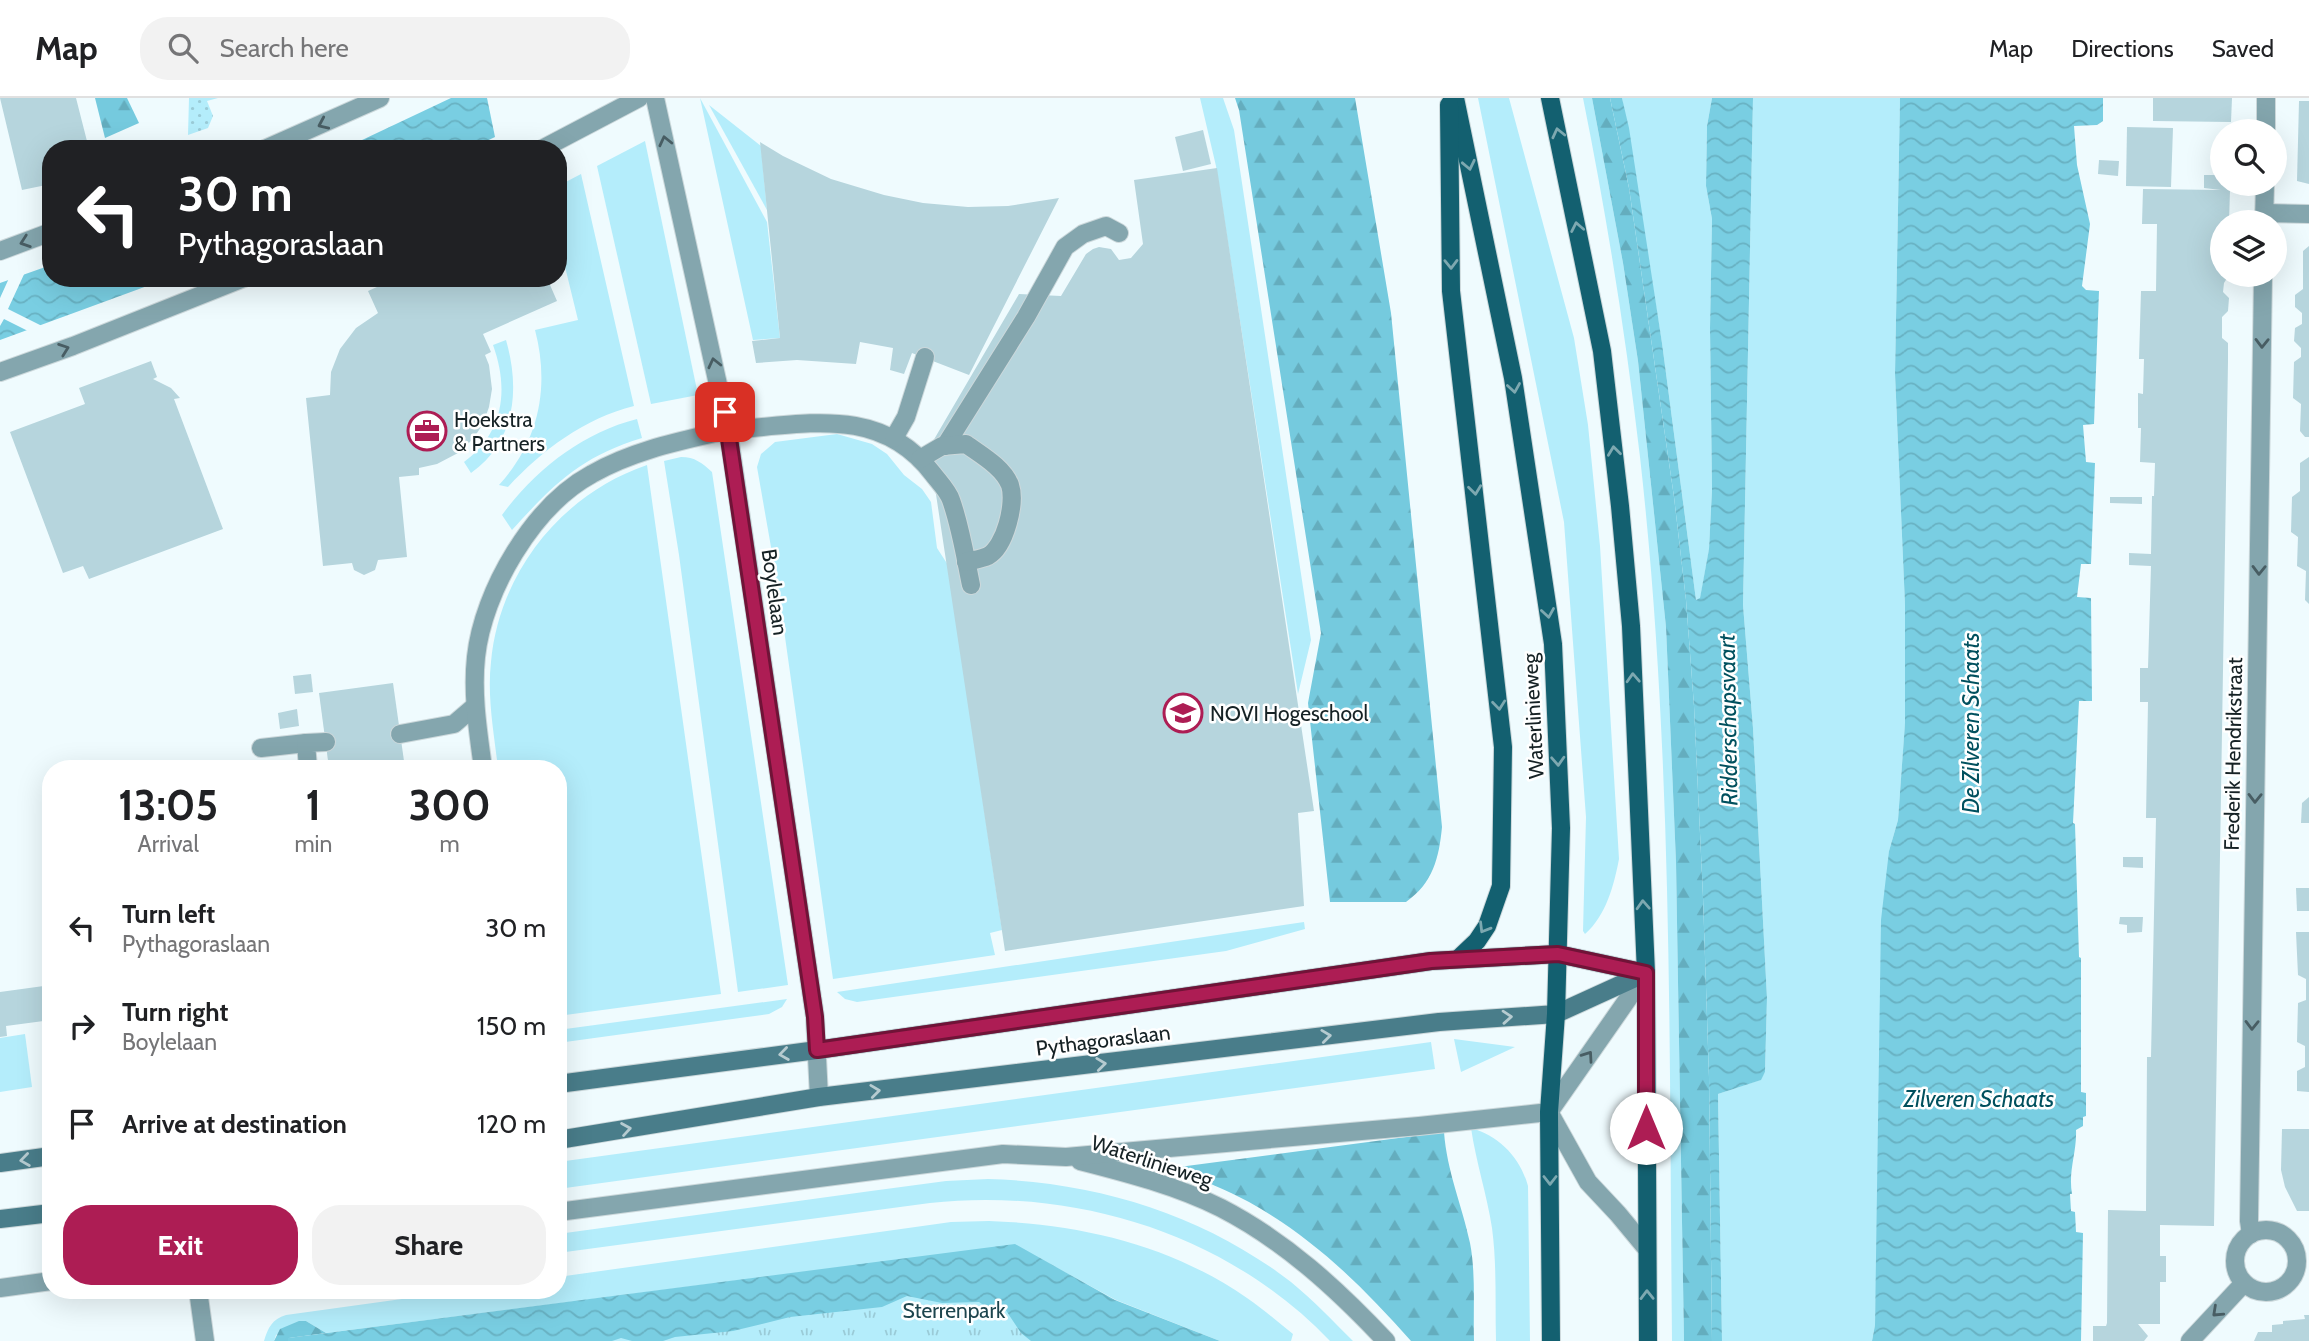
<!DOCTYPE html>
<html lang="en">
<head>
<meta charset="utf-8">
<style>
  body { margin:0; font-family:Cabin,sans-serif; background:#f2f2f2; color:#202124; height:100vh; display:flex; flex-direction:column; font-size:26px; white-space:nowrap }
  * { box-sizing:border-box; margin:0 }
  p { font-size:23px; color:#757577 }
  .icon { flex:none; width:38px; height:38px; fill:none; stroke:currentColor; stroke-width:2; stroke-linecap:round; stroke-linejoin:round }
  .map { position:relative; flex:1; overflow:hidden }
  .side { position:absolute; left:42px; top:662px; width:525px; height:539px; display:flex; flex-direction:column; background:#fff; border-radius:28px; box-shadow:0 7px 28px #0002 }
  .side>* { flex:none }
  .guide { position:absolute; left:42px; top:42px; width:525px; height:147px; border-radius:28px; box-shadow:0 7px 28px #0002; background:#202124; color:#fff; overflow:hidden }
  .tools { position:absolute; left:2210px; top:21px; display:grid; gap:14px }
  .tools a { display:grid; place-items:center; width:77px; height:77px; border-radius:50%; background:#fff; box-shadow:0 7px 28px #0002; font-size:35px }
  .pin { position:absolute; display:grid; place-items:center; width:60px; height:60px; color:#fff; margin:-30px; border-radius:14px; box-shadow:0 4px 10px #0006 }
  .me { position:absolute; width:77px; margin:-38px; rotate:0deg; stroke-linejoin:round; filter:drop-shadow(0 0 5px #0008) }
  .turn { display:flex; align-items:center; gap:24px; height:147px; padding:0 21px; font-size:32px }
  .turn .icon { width:91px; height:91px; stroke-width:2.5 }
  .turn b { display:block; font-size:49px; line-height:60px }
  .eta { display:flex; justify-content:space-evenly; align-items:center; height:119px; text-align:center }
  .eta b { font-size:42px; font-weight:700; line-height:49px }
  .cta { display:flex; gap:14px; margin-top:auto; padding:14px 21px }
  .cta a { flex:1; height:80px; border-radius:28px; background:#ad1d54; color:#fff; font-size:28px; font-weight:700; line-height:80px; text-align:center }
  .cta a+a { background:#f2f2f2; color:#202124 }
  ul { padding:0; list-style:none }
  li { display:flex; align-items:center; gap:21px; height:98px; padding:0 21px }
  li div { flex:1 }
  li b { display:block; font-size:26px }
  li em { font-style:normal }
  header { display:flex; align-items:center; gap:42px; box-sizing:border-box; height:98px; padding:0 35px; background:#fff; border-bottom:2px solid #e0e0e0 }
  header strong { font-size:33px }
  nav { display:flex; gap:38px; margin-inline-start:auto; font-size:24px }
  .search { width:490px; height:63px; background:#f2f2f2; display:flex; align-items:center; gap:18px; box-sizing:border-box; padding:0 24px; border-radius:28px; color:#757577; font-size:26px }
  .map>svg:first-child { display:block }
  .grass { fill:#b4edfb }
  .forest { fill:url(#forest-firs) }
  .park { fill:url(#park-tufts) }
  .garden { fill:url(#garden-dots) }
  .water { fill:url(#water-waves) }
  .pier { fill:#effbfe }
  .building { fill:#b6d5dd }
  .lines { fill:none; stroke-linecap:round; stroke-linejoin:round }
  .lane-casing { stroke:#ccd8db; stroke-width:20 }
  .street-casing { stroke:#ccd8db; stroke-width:20 }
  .secondary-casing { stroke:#ccd8db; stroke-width:20 }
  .primary-casing { stroke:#ccd8db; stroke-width:20 }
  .lane { stroke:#84a6ae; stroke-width:18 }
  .street { stroke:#84a6ae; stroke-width:18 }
  .secondary { stroke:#497d8a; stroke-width:18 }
  .primary { stroke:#136070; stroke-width:18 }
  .oneway { stroke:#485d63 }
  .oneway2 { stroke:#7da8b0 }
  .oneway3 { stroke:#b6cbd0 }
  .route-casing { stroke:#701337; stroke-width:18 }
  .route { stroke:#ad1d54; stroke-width:12 }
  .labels { text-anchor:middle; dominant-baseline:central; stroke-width:5; stroke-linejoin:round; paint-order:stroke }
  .poi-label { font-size:21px; fill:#162225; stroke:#fff; text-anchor:start }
  .street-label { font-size:21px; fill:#162225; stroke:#fff }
  .park-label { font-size:21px; fill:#1d454e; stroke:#fff }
  .water-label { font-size:23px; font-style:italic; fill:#00505e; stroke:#fff }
</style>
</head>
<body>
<header>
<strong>Map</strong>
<div class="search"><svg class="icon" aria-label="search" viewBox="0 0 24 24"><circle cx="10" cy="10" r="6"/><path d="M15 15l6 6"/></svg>Search here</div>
<nav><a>Map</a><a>Directions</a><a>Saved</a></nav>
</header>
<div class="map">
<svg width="2309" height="1243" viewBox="0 0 2309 1243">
  <defs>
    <pattern id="forest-firs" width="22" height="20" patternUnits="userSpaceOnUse" patternTransform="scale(1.75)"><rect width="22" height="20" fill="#75cade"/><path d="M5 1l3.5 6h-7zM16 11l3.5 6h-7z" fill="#64adbe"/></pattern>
    <pattern id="park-tufts" width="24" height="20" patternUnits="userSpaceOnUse" patternTransform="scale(1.75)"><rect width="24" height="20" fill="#b4edfb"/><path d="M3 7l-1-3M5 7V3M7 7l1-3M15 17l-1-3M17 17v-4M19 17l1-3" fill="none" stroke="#9acbd7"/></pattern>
    <pattern id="garden-dots" width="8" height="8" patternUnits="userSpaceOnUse" patternTransform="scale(1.75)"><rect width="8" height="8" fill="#b4edfb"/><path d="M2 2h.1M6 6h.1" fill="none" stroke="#9acbd7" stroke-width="1.8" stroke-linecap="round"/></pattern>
    <pattern id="water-waves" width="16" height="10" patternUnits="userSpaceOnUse" patternTransform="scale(1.75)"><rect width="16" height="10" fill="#79cee2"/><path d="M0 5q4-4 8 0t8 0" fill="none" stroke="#68b1c2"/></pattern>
  </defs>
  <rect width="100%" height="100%" fill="#effbfe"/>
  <g class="grass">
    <path d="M700 0 767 124 780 240 753 242Z"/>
    <path d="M1200 0H1223L1234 32 1311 542 1298 596 1216 68Z"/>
    <path d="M1478 0H1509L1574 240 1588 327 1600 448 1619 761C1614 787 1606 818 1585 836L1583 833 1586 719 1564 424Z"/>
    <path d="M1583 0H1592L1623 165 1638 263 1666 529 1676 764 1684 1243H1672C1669 949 1673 652 1640 359 1626 239 1607 119 1583 0Z"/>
    <path d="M1622 0H1712L1707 28 1706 88 1712 121 1710 230 1712 392 1709 452 1700 501 1696 502 1662 245Z"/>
    <path d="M1753 0H1900L1895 276 1905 507V626L1898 722 1889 753 1875 1227 1872 1243H1722L1718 996 1760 982 1765 974 1767 900 1753 630 1743 507Z"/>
    <path d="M709 7 761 48 767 112Z"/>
    <path d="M645 43 698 297 651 306 597 68Z"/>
    <path d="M581 76 634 308C585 320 542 352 508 389L499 387C539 343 550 289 535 232L578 222 558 140V88Z"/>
    <path d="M506 242C520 291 516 343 471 375L464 364C504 335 509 291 493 247Z"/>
    <path d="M637 321 642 340C580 359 554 386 512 432L502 417C535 372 582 335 637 321Z"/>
    <path d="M837 336 872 346 887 356 904 377 922 391 931 404 937 450 948 467 1002 832 990 835 995 857 833 881 778 489 757 369 761 356 775 344Z"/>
    <path d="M681 359C695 359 702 365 712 374L788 887 738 894 679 457 664 363Z"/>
    <path d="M647 367 721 896 558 918V670H498C494 635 487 599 491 564 499 474 562 396 647 367Z"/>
    <path d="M1304 824 1305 831 1226 853 857 904 845 901 837 894Z"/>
    <path d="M787 901 782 909 769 916 558 945V932Z"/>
    <path d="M25 936 32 989 0 994V940Z"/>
    <path d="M1454 941 1515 949 1461 974Z"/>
    <path d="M1431 944 1435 971 558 1091V1064Z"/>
    <path d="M1471 1030C1499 1038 1520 1059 1528 1088L1530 1243H1496C1495 1206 1497 1167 1492 1130 1487 1097 1476 1064 1471 1030Z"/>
    <path d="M988 1081C1097 1084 1204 1117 1291 1184 1313 1202 1333 1223 1353 1243H1330C1228 1136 1075 1089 930 1105L558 1155V1136L871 1093 946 1083Z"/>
    <path d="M989 1123C1080 1126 1171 1147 1247 1200 1263 1211 1278 1224 1293 1236L1291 1243H1220L1116 1202 1015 1147 326 1235 306 1223 276 1237 274 1243H264C268 1230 272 1221 286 1217L467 1192H558V1179L951 1124Z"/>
  </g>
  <g class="forest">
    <path d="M95 0H127L139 25 105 40Z"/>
    <path d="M1235 0H1355L1391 215 1442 729C1439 760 1433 785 1406 804H1330L1308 605 1321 535 1239 12Z"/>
    <path d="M1592 0H1610L1629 90 1674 399 1686 502 1694 608 1703 799 1709 979 1712 1243H1684L1676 764 1666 529 1638 263 1623 165Z"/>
    <path d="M1444 1034C1447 1074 1462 1107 1470 1145 1476 1176 1473 1211 1474 1243H1411C1361 1187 1315 1141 1249 1104 1227 1092 1203 1083 1180 1072L1179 1069Z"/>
    <path d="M299 1223H306L326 1235 289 1240 288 1243H274L280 1231Z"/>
  </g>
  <path class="park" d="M951 1179 1109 1243H400Z"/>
  <path class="garden" d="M189 0H218L207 3 213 18 208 30 188 37Z"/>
  <g class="water">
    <path d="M451 0H487L495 39 470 51H343Z"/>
    <path d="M1610 0H1622L1629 30 1662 245 1696 502 1700 500 1709 451 1712 392 1710 230 1712 121 1706 88 1707 28 1712 0H1753L1743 507 1753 630 1767 900 1765 974 1761 982 1718 996 1722 1243H1712L1709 979 1703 799 1694 608 1686 502 1674 399 1629 90Z"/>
    <path d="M1900 0H2103V23L2097 27 2074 28 2077 67 2090 126 2082 188 2086 192 2099 193 2094 326 2083 327 2086 364 2095 365 2091 466H2081L2077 499 2091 500 2092 603H2079L2073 725 2075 726 2079 859 2081 860V994L2086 995V1018L2083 1019V1028L2076 1032C2077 1054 2068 1073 2072 1096H2070L2071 1113 2075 1114 2076 1134 2083 1135 2081 1243H1872L1875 1227 1881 822 1889 753 1898 722 1905 625V507L1895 276Z"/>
    <path d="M51 167V180H169L0 242V185Z"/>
    <path d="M1015 1146 1115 1202 1220 1243H1031L1021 1235 1005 1211 985 1208 979 1204 942 1205 907 1198 882 1209 790 1219 733 1233 675 1239 663 1243H632L621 1240 612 1243H288V1240Z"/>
  </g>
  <path class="pier" d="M26 172 8 211 46 230 32 235 4 221 0 228V200L10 178Z"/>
  <g class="building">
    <path d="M0 0H76L89 51H51V86L22 92Z"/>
    <path d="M2153 0H2232L2231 24 2153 23Z"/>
    <path d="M2299 3H2309V86L2297 83Z"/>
    <path d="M2127 29 2173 30 2171 89 2126 88Z"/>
    <path d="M1203 32 1211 66 1183 73 1175 39Z"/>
    <path d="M760 44 783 58 831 81 884 97 923 105 968 109 1008 108 1059 100 969 277 912 255 904 276 890 272 893 250 860 244 856 266 797 262 756 265 752 243 780 240Z"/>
    <path d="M2099 62 2119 63 2118 78 2098 76Z"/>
    <path d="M1217 70 1314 713 1298 715 1304 808 1005 853 929 350 1019 196 1061 198 1086 156 1093 151 1099 149 1111 151 1119 162 1131 160 1143 146 1134 82Z"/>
    <path d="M2204 77H2222V86H2229L2230 92 2229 124H2222V177H2229L2224 185 2223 194 2229 200 2228 213 2222 219V240L2228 245V263L2214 1128 2160 1127V1158H2166V1184H2160V1226H2138L2148 1238 2144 1243H2093V1228H2106L2107 1225 2108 1112 2146 1113 2147 959H2151L2156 720H2146L2148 604H2140V570H2148L2151 468 2129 467V455L2151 456 2152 398H2154L2155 365 2140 364 2141 330H2138V295L2143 296 2144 261H2139L2141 193H2156L2157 126H2142L2143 91 2221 92 2204 90Z"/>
    <path d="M2309 148V339H2305L2300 333 2301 306 2293 300 2294 264 2301 259V250L2294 243 2295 230 2302 226V215L2295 209V197L2303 191V153Z"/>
    <path d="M397 180H547L557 203 483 236 491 254 485 257 489 267 492 291 489 309 483 326 473 341 458 355 437 366 419 370V377L399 379 407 459 378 462 375 472 364 477 354 472 352 465 323 468 306 300 330 297 331 274 340 251 356 230 378 215 368 193Z"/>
    <path d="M151 263 157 279 153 281 171 290 180 300 174 301 223 431 89 481 83 468 63 475 10 334 85 306 79 290Z"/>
    <path d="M2309 359V506L2305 502 2306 473 2297 468 2298 439 2291 434 2292 399 2300 393V365Z"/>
    <path d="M2110 399H2142V406L2110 405Z"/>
    <path d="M311 576 313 594 295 596 293 578Z"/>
    <path d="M393 585 405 670H329L319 595Z"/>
    <path d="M297 611 299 628 280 631 278 615Z"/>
    <path d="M2309 699V725H2301L2302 705Z"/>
    <path d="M2123 759H2143V770L2123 769Z"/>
    <path d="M2296 790H2309V813H2297Z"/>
    <path d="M2120 819H2143L2142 834 2127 835V827L2119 826Z"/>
    <path d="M2296 834H2309V994L2297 993V973L2305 969V948L2297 944 2298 905 2306 902V881L2298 877Z"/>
    <path d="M51 887V922L6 928 7 938 0 939V894Z"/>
    <path d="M2282 1031H2309V1113H2297L2285 1089 2281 1072Z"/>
    <path d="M2304 1217H2309V1243H2254L2258 1234H2272V1227L2283 1226V1223L2305 1221Z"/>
  </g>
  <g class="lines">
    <defs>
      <g id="lane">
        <path d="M728 332C804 327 880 306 933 376 939 384 948 393 951 402 961 430 965 458 971 487"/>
        <path d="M894 340 906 319 925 259"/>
        <path d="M945 348 1026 219 1065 149 1083 136 1106 128 1119 135"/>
        <path d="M920 361 942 348 966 346C981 357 1003 369 1010 387 1016 405 1005 449 988 458 981 461 973 462 966 464"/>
        <path d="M400 636 454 626 475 608"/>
        <path d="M261 650 306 645"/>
        <path d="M308 670 306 645 326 644"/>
        <path d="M1549 1014 1588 1084 1618 1116 1647 1151"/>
        <path d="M1080 1063C1127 1075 1177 1088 1221 1110 1285 1143 1337 1191 1386 1243"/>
        <path d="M558 1114 1003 1056 1066 1059 1419 1028 1549 1014 1646 875"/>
        <path d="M0 1190 51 1183"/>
        <path d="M198 1192 205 1243"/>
      </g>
      <g id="street">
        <path d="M655 0 728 332 815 919 819 999"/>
        <path d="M2266 33V0"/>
        <path d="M265 51 380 0"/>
        <path d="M542 51 639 0"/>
        <path d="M2264 115 2309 116"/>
        <path d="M2264 124 2265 86"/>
        <path d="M0 153 51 134"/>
        <path d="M0 274 73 248 244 180"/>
        <path d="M483 670C478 633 472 596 476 559 483 493 533 408 592 376 634 352 681 343 728 332"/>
        <circle cx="2266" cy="1163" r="31"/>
        <path d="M2251 1136 2249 1123 2263 177"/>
        <path d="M2190 1243 2244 1185"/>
      </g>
      <g id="secondary">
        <path d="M558 986 817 952 1431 863 1558 856 1646 875"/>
        <path d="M558 1042 819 999 1439 924 1556 916 1646 875"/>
        <path d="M0 1065 51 1058"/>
        <path d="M0 1121 51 1115"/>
      </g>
      <g id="primary">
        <path d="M1455 0 1513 280 1553 546 1561 730 1556 916 1549 1014 1551 1243"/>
        <path d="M1550 0 1602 253 1620 408 1631 528 1646 875 1648 1243"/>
        <path d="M1449 7 1451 193 1503 649 1501 788 1487 828 1477 843 1458 861"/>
      </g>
    </defs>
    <use href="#lane" class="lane-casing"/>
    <use href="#street" class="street-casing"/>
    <use href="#secondary" class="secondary-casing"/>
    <use href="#primary" class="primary-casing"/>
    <use href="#lane" class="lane"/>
    <use href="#street" class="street"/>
    <use href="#secondary" class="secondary"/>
    <use href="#primary" class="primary"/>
  </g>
  <defs><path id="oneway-chevron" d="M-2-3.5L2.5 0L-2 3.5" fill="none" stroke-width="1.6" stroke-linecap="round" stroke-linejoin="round" transform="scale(1.75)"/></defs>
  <g class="oneway">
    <use href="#oneway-chevron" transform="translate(323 26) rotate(156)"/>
    <use href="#oneway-chevron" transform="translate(665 43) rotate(-103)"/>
    <use href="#oneway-chevron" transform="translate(25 144) rotate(161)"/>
    <use href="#oneway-chevron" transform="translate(2262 245) rotate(91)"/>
    <use href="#oneway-chevron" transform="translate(64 251) rotate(-20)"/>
    <use href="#oneway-chevron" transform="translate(714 265) rotate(-103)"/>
    <use href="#oneway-chevron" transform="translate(2259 472) rotate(91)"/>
    <use href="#oneway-chevron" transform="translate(2255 700) rotate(91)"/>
    <use href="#oneway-chevron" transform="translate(2252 927) rotate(91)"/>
    <use href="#oneway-chevron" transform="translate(1588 958) rotate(-55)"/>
    <use href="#oneway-chevron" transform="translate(2217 1214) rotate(137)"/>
  </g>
  <g class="oneway2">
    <use href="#oneway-chevron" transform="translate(1558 35) rotate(-103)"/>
    <use href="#oneway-chevron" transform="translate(1469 67) rotate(78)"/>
    <use href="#oneway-chevron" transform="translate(1577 129) rotate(-101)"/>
    <use href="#oneway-chevron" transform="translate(1451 166) rotate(89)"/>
    <use href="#oneway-chevron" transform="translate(1514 290) rotate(81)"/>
    <use href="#oneway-chevron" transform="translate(1614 353) rotate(-97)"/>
    <use href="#oneway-chevron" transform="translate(1475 392) rotate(83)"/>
    <use href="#oneway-chevron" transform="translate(1548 515) rotate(81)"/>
    <use href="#oneway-chevron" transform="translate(1633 580) rotate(-93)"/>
    <use href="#oneway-chevron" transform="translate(1499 607) rotate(84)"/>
    <use href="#oneway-chevron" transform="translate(1558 663) rotate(87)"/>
    <use href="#oneway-chevron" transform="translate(1643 807) rotate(-93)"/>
    <use href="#oneway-chevron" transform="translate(1484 830) rotate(121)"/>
    <use href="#oneway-chevron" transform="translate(1550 1082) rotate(90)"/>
    <use href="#oneway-chevron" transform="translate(1647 1197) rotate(-91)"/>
  </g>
  <g class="oneway3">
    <use href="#oneway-chevron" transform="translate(1507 919) rotate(-4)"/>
    <use href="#oneway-chevron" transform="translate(1326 938) rotate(-7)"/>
    <use href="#oneway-chevron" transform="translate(784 956) rotate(172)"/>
    <use href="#oneway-chevron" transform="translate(1101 966) rotate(-7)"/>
    <use href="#oneway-chevron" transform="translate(875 993) rotate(-7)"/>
    <use href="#oneway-chevron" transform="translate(626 1031) rotate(-9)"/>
    <use href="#oneway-chevron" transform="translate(25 1062) rotate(172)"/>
  </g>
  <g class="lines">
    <defs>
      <path id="route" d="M725 314 815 919 817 952 1431 863 1558 856 1646 875V1030"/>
    </defs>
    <use href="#route" class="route-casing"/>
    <use href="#route" class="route"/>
  </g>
  <defs>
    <symbol id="office-ring" viewBox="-11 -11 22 22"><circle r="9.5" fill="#fff" stroke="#ad1d54" stroke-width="1.5"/><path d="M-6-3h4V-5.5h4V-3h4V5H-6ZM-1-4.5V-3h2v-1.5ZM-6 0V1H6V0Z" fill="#ad1d54"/></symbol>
    <symbol id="university-ring" viewBox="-11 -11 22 22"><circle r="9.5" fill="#fff" stroke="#ad1d54" stroke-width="1.5"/><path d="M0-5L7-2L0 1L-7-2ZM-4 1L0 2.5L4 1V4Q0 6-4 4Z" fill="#ad1d54"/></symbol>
  </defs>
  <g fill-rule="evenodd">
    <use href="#office-ring" x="405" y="311" width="44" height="44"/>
    <use href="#university-ring" x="1161" y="593" width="44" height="44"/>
  </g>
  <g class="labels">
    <g class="poi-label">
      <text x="454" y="321">Hoekstra<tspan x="454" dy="24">&amp; Partners</tspan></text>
      <text x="1210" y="615">NOVI Hogeschool</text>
    </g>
    <g class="street-label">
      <text transform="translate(775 494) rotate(82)">Boylelaan</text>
      <text transform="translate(1533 618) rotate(-93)">Waterlinieweg</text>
      <text transform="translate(2233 656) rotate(-89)">Frederik Hendrikstraat</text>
      <text transform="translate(1103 942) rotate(-7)">Pythagoraslaan</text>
      <text transform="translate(1152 1063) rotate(18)">Waterlinieweg</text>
    </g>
    <g class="park-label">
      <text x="954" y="1212">Sterrenpark</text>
    </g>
    <g class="water-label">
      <text transform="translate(1728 622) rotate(-91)">Ridderschapsvaart</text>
      <text transform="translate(1971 625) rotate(-90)">De Zilveren Schaats</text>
      <text x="1979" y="1001">Zilveren Schaats</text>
    </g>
  </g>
</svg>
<div class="tools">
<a><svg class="icon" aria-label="search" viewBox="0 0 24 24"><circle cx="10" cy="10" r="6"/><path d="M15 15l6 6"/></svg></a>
<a><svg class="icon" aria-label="layers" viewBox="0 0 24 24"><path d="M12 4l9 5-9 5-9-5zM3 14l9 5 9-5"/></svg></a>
</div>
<div class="pin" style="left:725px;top:314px;background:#d93025"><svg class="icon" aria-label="arrive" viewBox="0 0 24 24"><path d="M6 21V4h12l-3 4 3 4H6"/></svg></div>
<svg class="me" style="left:1646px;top:1030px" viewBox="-20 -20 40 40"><circle r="19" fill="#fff"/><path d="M0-13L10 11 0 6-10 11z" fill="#ad1d54"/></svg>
<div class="guide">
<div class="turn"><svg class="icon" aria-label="left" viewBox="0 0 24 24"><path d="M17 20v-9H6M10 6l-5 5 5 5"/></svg><div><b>30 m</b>Pythagoraslaan</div></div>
</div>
<section class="side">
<div class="eta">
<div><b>13:05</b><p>Arrival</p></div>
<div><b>1</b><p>min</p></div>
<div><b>300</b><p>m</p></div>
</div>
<ul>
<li><svg class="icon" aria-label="left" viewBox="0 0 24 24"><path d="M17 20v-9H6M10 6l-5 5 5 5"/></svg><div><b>Turn left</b><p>Pythagoraslaan</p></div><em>30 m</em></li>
<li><svg class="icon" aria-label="right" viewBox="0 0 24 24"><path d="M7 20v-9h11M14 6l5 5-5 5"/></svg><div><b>Turn right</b><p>Boylelaan</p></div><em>150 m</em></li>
<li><svg class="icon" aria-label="arrive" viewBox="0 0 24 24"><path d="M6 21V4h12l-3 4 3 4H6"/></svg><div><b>Arrive at destination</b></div><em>120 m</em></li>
</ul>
<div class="cta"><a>Exit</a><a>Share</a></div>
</section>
</div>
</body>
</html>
